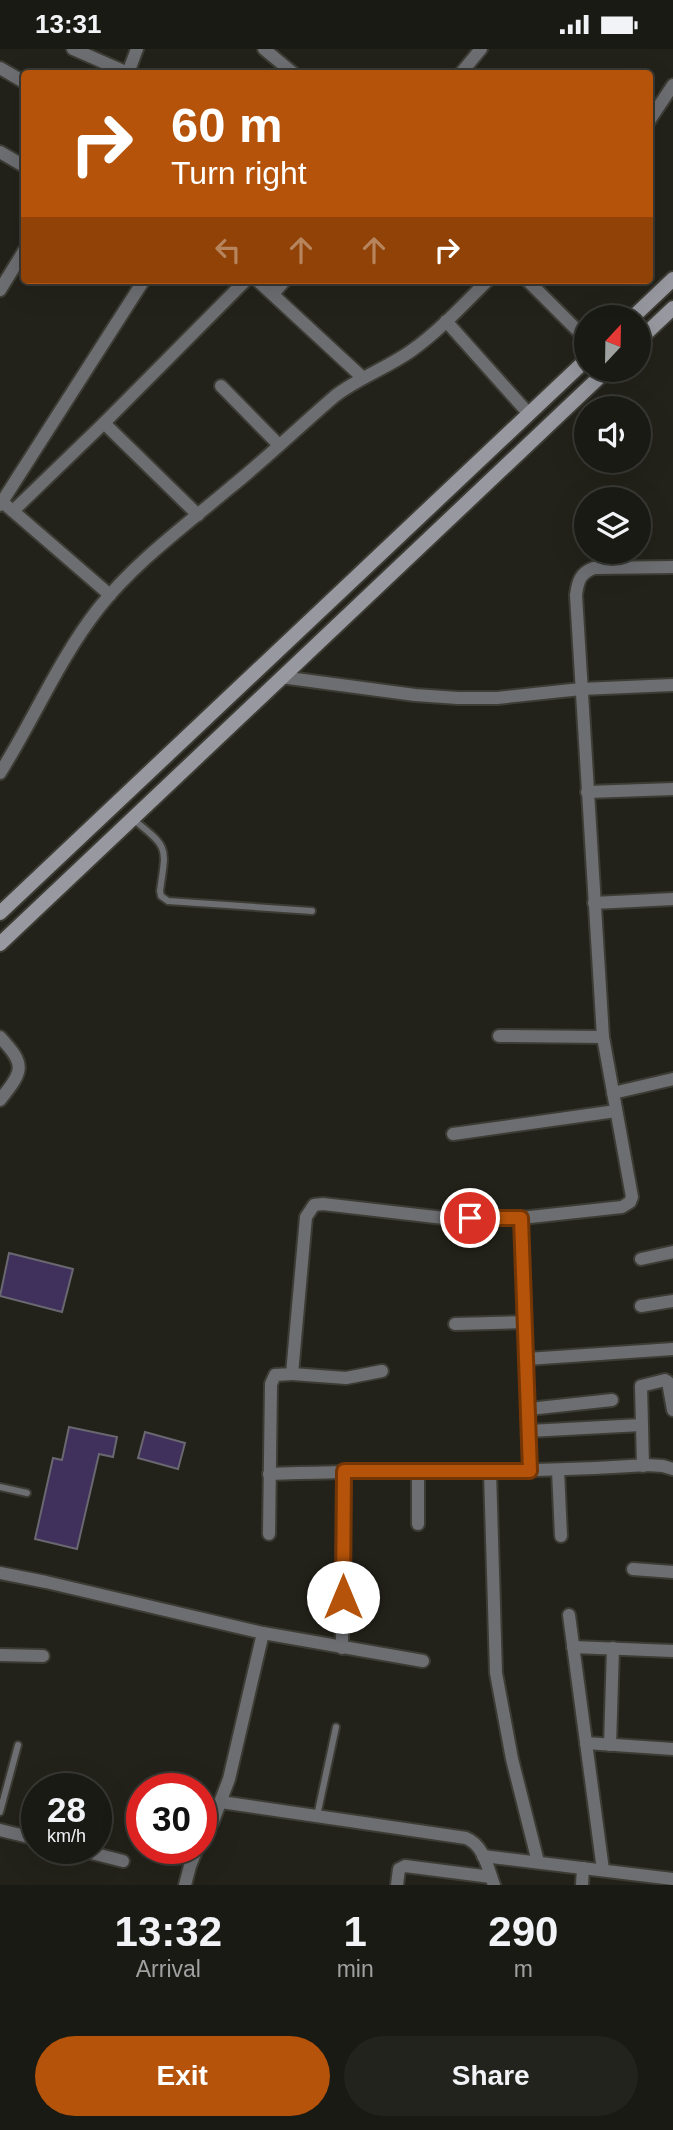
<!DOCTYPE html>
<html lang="en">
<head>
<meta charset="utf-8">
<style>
  body { margin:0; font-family:Arial,sans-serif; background:#23231d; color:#f1f3f6; height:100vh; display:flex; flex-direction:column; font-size:26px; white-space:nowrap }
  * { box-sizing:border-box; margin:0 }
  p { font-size:23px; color:#9fa1a0 }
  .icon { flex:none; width:38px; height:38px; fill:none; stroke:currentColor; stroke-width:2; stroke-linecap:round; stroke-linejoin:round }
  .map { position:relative; height:1836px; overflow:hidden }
  .panel { display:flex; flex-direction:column; background:#1a1a14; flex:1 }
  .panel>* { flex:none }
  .hud { position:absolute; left:21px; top:21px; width:632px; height:214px; border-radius:7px; box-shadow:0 7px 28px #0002,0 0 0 2px #383834; background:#b45309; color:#fff; overflow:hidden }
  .needle { width:46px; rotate:22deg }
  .tools { position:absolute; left:574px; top:256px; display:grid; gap:14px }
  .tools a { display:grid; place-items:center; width:77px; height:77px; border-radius:50%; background:#1a1a14; box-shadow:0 7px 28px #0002,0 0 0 2px #383834; font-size:35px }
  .speed { position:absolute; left:21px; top:1724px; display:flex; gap:14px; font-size:35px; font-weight:700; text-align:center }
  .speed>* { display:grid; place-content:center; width:91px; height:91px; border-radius:50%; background:#1a1a14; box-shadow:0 7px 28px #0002,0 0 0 2px #383834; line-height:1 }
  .speed small { font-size:18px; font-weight:400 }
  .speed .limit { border:10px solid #d22; background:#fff; color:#111 }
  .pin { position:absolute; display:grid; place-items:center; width:60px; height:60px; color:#fff; margin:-30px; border:4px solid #fff; border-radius:50%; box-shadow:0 2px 7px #0007 }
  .me { position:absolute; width:77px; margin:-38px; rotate:0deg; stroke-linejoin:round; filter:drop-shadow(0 0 5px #0008) }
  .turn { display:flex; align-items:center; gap:24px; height:147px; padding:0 35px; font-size:32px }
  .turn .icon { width:91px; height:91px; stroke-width:2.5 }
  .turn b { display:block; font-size:49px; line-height:60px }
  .lanes { display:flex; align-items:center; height:66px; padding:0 35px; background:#0003; justify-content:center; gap:35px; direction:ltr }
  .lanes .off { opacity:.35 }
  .eta { display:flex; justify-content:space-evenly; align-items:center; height:119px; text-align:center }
  .eta b { font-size:42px; font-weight:600; line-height:49px }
  .action { display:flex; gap:14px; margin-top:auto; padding:14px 35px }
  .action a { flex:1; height:80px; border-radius:42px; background:#b45309; color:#fff; font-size:28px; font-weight:600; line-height:80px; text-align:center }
  .action a+a { background:#23231d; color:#f1f3f6 }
  .status { display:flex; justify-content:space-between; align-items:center; height:49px; padding:0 35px; background:#1a1a14; direction:ltr }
  .status svg { height:19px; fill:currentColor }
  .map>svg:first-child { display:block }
  .building { fill:#3f315b; stroke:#696770; stroke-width:2 }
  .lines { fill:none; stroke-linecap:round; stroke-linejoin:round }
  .lane-casing { stroke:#3d3c34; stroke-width:10 }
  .street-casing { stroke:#3d3c34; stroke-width:16 }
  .secondary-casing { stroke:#3d3c34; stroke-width:18 }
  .lane { stroke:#6d6e72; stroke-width:6 }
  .street { stroke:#6d6e72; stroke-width:12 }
  .secondary { stroke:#9899a0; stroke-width:14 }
  .route-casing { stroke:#753606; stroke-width:18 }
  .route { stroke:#b45309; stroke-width:12 }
</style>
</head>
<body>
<div class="status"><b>13:31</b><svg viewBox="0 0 49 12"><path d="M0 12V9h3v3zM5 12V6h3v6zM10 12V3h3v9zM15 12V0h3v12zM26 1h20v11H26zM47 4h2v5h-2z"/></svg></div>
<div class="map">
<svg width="673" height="1836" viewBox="0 0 673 1836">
  <rect width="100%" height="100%" fill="#23221a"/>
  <g class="building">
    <path d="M9 1204 73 1220 62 1263 0 1247Z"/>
    <path d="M69 1378 117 1388 113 1408 99 1405 77 1500 35 1490 53 1409 62 1411Z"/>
    <path d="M145 1383 185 1394 178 1420 138 1409Z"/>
  </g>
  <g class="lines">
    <defs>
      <g id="lane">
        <path d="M134 771C170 800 166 798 160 842L161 847 168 852 312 862"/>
        <path d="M0 1438 27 1444"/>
        <path d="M0 1763 18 1696"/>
        <path d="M317 1767 336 1678"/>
      </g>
      <g id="street">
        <path d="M73 0 128 24"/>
        <path d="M264 0 293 24"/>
        <path d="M0 19 24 33"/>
        <path d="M128 24 137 0"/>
        <path d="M461 24 481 0"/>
        <path d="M649 72 673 36"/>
        <path d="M0 103 24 117"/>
        <path d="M257 231 363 329"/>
        <path d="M527 231 586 290"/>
        <path d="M0 241 24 202"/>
        <path d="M273 245 285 231"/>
        <path d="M446 272 529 365"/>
        <path d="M221 337 279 396"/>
        <path d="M104 374 198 466"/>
        <path d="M0 456 144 231"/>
        <path d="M7 457 110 546"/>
        <path d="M13 462 104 374 246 231"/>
        <path d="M281 628 415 646 458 649H497L581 640 673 636"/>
        <path d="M0 724C34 670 59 610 98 560 135 513 186 476 231 438 267 409 300 377 335 347 358 329 387 319 411 302 439 282 464 255 488 231"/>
        <path d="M587 743 673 740"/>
        <path d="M594 854 673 850"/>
        <path d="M499 987 603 988"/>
        <path d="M0 988C26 1016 24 1021 0 1051"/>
        <path d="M613 1044 673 1030"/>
        <path d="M453 1085 616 1062"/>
        <path d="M641 1210 673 1203"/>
        <path d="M641 1257 673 1252"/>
        <path d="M455 1275 525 1273"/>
        <path d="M527 1310 673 1300"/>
        <path d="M292 1325 346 1329 382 1322"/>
        <path d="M529 1360 612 1351"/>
        <path d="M529 1382 641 1376"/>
        <path d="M643 1417 641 1337 665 1331 668 1333 673 1361"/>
        <path d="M558 1421 561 1487"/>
        <path d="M418 1422V1475"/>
        <path d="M530 1422 521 1169 622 1158 630 1153 632 1148 603 988 576 546C578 532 580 524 594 519L673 518"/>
        <path d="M490 1423 496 1624 512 1710 538 1813"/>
        <path d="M269 1425C395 1420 521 1425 647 1416L663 1417 673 1420"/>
        <path d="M269 1485 271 1335 275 1326 292 1325 306 1168 314 1156 323 1155 444 1169H521"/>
        <path d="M633 1520 673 1523"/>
        <path d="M0 1524 46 1533 263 1584 423 1612"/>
        <path d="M569 1566 603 1821"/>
        <path d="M573 1598 673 1602"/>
        <path d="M342 1599 343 1422"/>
        <path d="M0 1606 43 1607"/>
        <path d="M586 1694 673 1700"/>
        <path d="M610 1696 613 1599"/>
        <path d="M221 1753 466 1789C484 1796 488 1820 494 1836"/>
        <path d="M0 1781 37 1790"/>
        <path d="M201 1791 213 1772 229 1730 263 1584"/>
        <path d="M72 1799 123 1812"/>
        <path d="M483 1807 673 1830"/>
        <path d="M185 1836 190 1817 197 1799"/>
        <path d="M397 1836 399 1820 405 1817 491 1828"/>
        <path d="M582 1836 583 1819"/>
      </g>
      <g id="secondary">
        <path d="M633 268 673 230"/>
        <path d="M639 291 673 259"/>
        <path d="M0 864 586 311"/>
        <path d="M0 895 608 320"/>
      </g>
    </defs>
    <use href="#lane" class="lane-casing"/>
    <use href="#street" class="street-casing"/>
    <use href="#secondary" class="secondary-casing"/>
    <use href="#lane" class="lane"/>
    <use href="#street" class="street"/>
    <use href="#secondary" class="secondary"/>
  </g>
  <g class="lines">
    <defs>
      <path id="route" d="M343 1548 344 1422H530L521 1169H470"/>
    </defs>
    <use href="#route" class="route-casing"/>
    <use href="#route" class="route"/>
  </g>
</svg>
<div class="tools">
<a><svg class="needle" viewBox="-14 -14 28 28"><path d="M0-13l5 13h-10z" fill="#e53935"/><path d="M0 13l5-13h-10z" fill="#9fa1a0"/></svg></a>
<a><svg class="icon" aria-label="sound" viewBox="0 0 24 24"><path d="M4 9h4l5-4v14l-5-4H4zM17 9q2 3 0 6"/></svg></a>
<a><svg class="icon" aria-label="layers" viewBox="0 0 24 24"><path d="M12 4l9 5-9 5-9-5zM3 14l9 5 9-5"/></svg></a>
</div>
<div class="speed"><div>28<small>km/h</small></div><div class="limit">30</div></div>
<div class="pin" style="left:470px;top:1169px;background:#d93025"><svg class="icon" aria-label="arrive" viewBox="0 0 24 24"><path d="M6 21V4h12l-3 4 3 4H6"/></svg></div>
<svg class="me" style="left:343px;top:1548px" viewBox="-20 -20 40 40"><circle r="19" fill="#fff"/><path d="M0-13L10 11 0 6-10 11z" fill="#b45309"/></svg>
<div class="hud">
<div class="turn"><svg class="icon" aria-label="right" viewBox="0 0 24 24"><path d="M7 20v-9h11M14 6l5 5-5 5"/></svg><div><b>60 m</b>Turn right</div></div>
<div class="lanes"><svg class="icon off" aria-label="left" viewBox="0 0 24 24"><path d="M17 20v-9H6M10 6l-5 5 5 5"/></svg><svg class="icon off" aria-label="ahead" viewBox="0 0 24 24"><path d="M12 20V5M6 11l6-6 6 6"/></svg><svg class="icon off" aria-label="ahead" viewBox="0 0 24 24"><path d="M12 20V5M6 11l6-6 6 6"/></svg><svg class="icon" aria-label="right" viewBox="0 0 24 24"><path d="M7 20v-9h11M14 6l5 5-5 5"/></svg></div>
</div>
</div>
<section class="panel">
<div class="eta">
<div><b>13:32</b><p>Arrival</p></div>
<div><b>1</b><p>min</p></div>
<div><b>290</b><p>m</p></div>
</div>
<div class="action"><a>Exit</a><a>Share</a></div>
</section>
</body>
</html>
